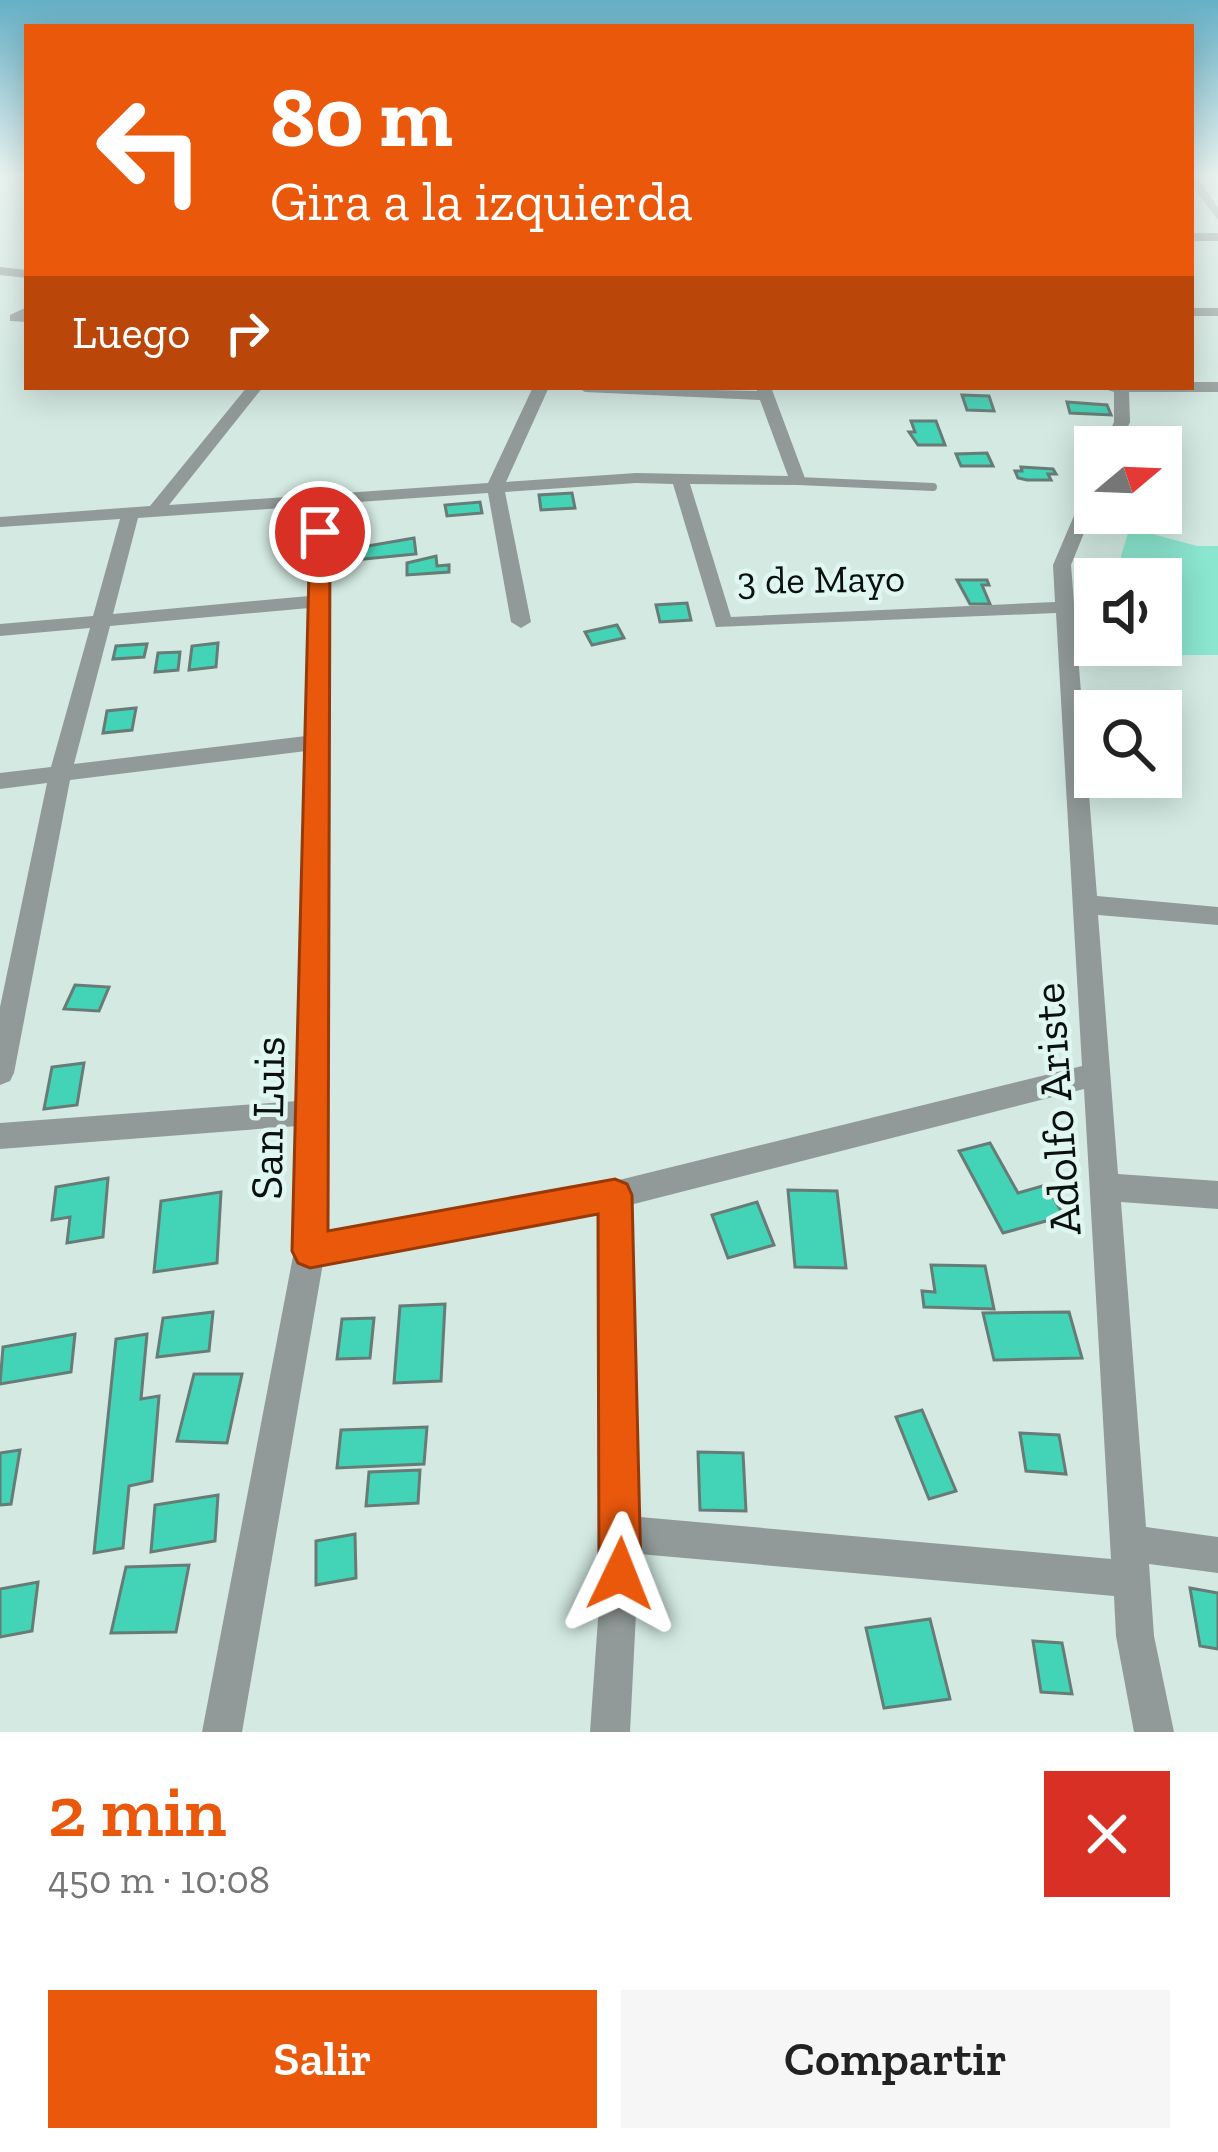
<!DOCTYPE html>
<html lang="es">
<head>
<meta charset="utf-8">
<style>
  body { margin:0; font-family:"Zilla Slab",serif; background:#f6f6f6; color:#222; height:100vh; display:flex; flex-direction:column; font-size:45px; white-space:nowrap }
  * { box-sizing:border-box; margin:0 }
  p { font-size:39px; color:#767676 }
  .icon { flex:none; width:66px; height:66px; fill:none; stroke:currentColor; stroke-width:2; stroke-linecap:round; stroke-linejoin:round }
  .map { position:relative; height:1732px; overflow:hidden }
  .details { display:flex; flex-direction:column; background:#fff; flex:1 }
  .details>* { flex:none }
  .guide { position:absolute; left:24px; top:24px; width:1170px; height:366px; border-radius:0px; box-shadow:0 6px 30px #0003; background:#ea580c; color:#fff; overflow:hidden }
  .needle { width:78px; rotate:71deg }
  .buttons { position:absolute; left:1074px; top:426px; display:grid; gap:24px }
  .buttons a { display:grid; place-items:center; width:108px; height:108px; border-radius:0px; background:#fff; box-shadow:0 6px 30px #0003; font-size:60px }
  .pin { position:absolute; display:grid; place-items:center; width:102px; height:102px; color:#fff; margin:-51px; border:6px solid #fff; border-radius:50%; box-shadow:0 3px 12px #0007 }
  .me { position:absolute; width:132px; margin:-66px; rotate:2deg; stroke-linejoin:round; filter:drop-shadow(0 0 9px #0008) }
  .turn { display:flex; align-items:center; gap:42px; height:252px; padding:0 48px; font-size:54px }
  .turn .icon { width:156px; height:156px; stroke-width:2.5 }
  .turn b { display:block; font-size:84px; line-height:102px }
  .then { display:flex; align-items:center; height:114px; padding:0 48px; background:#0003; gap:24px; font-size:45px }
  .round { display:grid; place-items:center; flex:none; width:126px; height:126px; border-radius:0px; background:#f6f6f6 }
  .overview { display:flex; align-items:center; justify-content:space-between; height:204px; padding:0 48px }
  h1 { font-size:72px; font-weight:600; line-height:90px; color:#ea580c }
  .cta { display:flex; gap:24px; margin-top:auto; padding:24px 48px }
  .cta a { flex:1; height:138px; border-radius:0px; background:#ea580c; color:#fff; font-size:48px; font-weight:600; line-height:138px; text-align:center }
  .cta a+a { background:#f6f6f6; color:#222 }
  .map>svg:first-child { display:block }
  .green { fill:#8be6cf }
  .building { fill:#43d3b6; stroke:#687c77; stroke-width:3 }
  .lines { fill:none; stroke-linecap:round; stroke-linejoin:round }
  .lane { stroke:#919a98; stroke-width:8 }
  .street { fill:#919a98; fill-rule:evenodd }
  .route { fill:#ea580c; stroke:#983908; stroke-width:3 }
  .labels { text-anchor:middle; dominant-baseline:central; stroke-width:9; stroke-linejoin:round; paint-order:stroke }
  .far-street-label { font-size:39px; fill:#09100e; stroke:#e0f6f0 }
  .street-label { font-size:45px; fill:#09100e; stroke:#e0f6f0 }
</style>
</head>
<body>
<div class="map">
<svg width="1218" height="1732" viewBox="0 0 1218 1732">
  <rect width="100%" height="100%" fill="#d3e9e2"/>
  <path class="green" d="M1141 531 1197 546H1218V655H1181L1160 645 1161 579H1128L1121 556 1128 533Z"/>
  <g class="building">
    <path d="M962 395 989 396 994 411 967 410Z"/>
    <path d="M1067 402 1107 405 1111 415 1070 413Z"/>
    <path d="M911 421H936L945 445H918L909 432H915Z"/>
    <path d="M987 453 993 466H961L956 454Z"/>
    <path d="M1021 467 1053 469 1056 474H1048L1051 480H1027L1018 478 1015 471H1022Z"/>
    <path d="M572 493 575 508 541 510 539 495Z"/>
    <path d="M480 502 482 513 447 516 445 505Z"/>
    <path d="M414 538 416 554 333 562V552Z"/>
    <path d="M436 556 437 566 449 565V572L407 575V563Z"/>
    <path d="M957 580H987L989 585H982L990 604H970Z"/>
    <path d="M687 603 691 620 660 622 656 605Z"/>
    <path d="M617 625 624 638 592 645 585 632Z"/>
    <path d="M218 643 216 667 189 670 192 646Z"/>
    <path d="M147 644 144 657 113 659 116 646Z"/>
    <path d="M180 652 178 670 155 672 158 653Z"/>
    <path d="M136 708 132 730 103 733 107 711Z"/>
    <path d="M75 985 109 987 99 1011 64 1009Z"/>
    <path d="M84 1063 77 1105 44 1109 52 1067Z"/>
    <path d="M990 1143 1018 1193 1046 1185 1064 1216 1003 1233 959 1151Z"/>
    <path d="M108 1178 103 1237 67 1243 70 1217 52 1220 56 1187Z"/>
    <path d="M788 1190 837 1191 846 1268 795 1267Z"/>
    <path d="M221 1192 217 1263 154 1272 161 1201Z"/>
    <path d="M757 1202 774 1245 728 1258 712 1215Z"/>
    <path d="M931 1265 985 1266 994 1309 924 1307 922 1291 935 1292Z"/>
    <path d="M445 1304 441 1381 394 1383 400 1306Z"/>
    <path d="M213 1312 209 1351 157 1357 163 1318Z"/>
    <path d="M1069 1312 1082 1358 994 1360 983 1313Z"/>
    <path d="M374 1318 370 1358 337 1359 342 1319Z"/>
    <path d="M75 1334 71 1372 0 1384 3 1347Z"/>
    <path d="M147 1334 141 1399 159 1396 152 1481 129 1486 123 1548 94 1553 116 1339Z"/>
    <path d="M194 1374H242L227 1443 177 1441Z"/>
    <path d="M922 1410 956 1491 929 1499 896 1417Z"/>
    <path d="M427 1427 424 1464 337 1468 341 1430Z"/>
    <path d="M1020 1433 1059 1435 1066 1474 1026 1471Z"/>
    <path d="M20 1450 11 1504 0 1505V1453Z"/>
    <path d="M698 1452 743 1453 746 1511 700 1510Z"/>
    <path d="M420 1470 418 1503 366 1506 369 1472Z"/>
    <path d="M218 1495 215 1541 151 1552 155 1505Z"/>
    <path d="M355 1534 356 1578 316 1585V1541Z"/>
    <path d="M189 1565 176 1632 111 1633 126 1567Z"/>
    <path d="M38 1582 32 1631 0 1637V1589Z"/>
    <path d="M1190 1588 1218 1593V1649L1200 1646Z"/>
    <path d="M930 1619 950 1699 884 1708 866 1628Z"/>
    <path d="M1033 1641 1062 1643 1072 1694 1041 1692Z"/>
  </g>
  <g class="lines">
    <path class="lane" d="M798 481 933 487"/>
    <g class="street">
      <path d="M1191 177H1197L1218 207V220L1191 184Z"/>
      <rect x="1191" y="233" width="27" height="8"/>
      <path d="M0 267 27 270V278L0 275Z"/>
      <path d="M27 307V322L10 321V315Z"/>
      <rect x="1191" y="308" width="27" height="8"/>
      <path d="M1191 382H1218V392H1129L1130 422 1119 447H1103L1114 422V392L1099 387H1191Z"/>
      <path d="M247 387H263L169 505 488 483 533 387H549L506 482 636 473 788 476 760 400 585 392 577 387 757 391 755 387H771L806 481 804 485 690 484 731 617 1055 602 1053 565 1087 485 1095 480V506L1071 565 1097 896 1218 907V925L1098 915 1118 1174 1218 1181V1209L1121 1202 1146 1527 1218 1537V1573L1149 1564 1154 1636 1174 1732H1134L1116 1636 1114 1596 639 1554 630 1732H590L604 1534 600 1212 323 1263 242 1732H202L294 1251 297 1126 0 1149V1123L298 1101 306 751 70 780 14 1073 10 1081 0 1085V1007L47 783 0 789V773L51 767 90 628 0 636V624L93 616 120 519 0 527V517L150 506ZM636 483 673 484 716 627 1056 613 1082 1066 615 1181 326 1233 329 504 488 493 511 622 521 628 531 622 505 492ZM311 506 309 596 113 614 138 518ZM309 608 306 736 74 764 110 626ZM1084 1089 1111 1559 640 1517 630 1205Z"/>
    </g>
  </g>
  <linearGradient id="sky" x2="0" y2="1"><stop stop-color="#65b0c6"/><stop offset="0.42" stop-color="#ebf5f2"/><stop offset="1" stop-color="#ebf5f2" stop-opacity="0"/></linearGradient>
  <rect width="1218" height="419" fill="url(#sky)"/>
  <path class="route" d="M320 526 330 532 328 1231 615 1179 627 1184 632 1195 641 1574 635 1589 620 1595 605 1589 599 1574 598 1214 310 1268 298 1263 292 1251 310 532Z"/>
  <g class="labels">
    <g class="far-street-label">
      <text transform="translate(821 579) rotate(-1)">3 de Mayo</text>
    </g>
    <g class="street-label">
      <text transform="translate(1057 1109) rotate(-94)">Adolfo Ariste</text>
      <text transform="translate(268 1118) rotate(-89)">San Luis</text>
    </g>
  </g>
</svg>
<div class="buttons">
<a><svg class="needle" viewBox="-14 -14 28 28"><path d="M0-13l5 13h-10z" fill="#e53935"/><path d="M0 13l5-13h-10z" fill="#767676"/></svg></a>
<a><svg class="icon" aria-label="sound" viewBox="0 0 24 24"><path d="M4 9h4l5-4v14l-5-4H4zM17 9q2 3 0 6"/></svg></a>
<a><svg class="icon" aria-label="search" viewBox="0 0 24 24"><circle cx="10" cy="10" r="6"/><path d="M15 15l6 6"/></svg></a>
</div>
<div class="pin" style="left:320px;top:532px;background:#d93025"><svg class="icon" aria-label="arrive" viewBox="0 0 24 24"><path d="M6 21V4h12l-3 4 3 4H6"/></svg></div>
<svg class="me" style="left:620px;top:1574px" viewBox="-20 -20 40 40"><path d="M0-17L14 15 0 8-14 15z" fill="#ea580c" stroke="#fff" stroke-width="4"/></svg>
<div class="guide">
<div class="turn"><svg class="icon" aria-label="left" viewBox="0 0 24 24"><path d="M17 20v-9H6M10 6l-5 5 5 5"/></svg><div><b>80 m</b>Gira a la izquierda</div></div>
<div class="then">Luego<svg class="icon" aria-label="right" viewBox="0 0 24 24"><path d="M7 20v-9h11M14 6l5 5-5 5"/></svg></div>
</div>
</div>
<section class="details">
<div class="overview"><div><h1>2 min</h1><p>450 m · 10:08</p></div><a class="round" style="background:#d93025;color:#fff"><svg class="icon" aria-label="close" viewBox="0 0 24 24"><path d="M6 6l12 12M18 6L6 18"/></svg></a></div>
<div class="cta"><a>Salir</a><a>Compartir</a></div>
</section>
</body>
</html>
